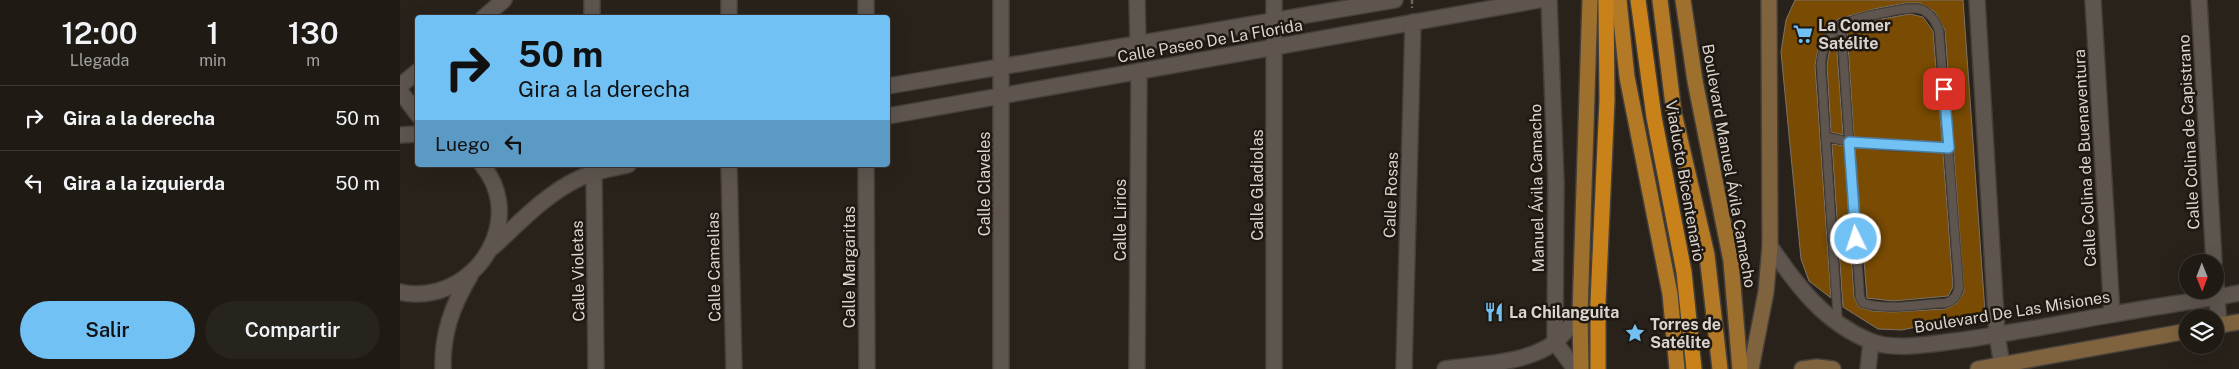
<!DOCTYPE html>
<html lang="es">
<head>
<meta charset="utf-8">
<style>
  body { margin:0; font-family:"Public Sans",sans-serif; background:#27231d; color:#f1f3f6; height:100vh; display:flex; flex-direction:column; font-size:19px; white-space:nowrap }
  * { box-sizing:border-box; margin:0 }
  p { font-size:16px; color:#a1a1a0 }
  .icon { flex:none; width:28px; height:28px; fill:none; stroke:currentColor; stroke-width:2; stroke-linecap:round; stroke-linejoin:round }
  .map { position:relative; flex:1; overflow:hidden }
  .details { display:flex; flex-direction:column; background:#1f1a14; width:400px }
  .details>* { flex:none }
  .top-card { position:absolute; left:15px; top:15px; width:475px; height:152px; border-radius:5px; box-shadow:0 5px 20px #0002,0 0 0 1px #3c3834; background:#71c1f5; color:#111; overflow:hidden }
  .needle { width:32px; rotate:179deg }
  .tools { position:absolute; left:1779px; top:254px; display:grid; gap:10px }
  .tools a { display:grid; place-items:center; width:45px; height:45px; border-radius:50%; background:#1f1a14; box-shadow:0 5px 20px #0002,0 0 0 1px #3c3834; font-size:25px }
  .pin { position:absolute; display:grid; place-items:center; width:42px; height:42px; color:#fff; margin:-21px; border-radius:10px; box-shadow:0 2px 8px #0006 }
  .me { position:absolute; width:55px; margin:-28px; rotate:356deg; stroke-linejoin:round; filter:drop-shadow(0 0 4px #0008) }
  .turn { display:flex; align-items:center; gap:18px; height:105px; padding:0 20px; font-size:22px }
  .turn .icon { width:65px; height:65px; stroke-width:2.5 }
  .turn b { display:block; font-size:35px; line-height:42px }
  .then { display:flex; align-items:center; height:48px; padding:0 20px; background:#0003; gap:10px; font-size:19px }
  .eta { display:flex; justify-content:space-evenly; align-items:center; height:85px; text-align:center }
  .eta b { font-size:30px; font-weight:600; line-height:35px }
  .cta { display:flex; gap:10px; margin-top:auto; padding:10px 20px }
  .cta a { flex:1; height:58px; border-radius:30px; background:#71c1f5; color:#111; font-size:20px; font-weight:600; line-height:58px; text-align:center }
  .cta a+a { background:#27231d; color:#f1f3f6 }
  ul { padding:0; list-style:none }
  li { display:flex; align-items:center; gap:15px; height:65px; padding:0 20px; border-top:1px solid #3c3834 }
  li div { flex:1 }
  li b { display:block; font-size:19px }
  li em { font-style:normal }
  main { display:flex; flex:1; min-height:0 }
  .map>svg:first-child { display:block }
  .building { fill:#794b03; stroke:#7b736a }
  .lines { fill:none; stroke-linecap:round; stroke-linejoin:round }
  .service-casing { stroke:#453f3a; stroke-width:10 }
  .minor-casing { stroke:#453f3a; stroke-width:18 }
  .tertiary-casing { stroke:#453f3a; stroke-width:18 }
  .secondary-casing { stroke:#453f3a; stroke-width:18 }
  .primary-casing { stroke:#453f3a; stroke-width:18 }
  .trunk-casing { stroke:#453f3a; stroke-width:18 }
  .motorway-casing { stroke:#453f3a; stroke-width:18 }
  .path { stroke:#6a645d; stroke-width:2.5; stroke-dasharray:4 2.5; stroke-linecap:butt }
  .service { stroke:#5e564e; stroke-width:8 }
  .minor { stroke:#5e564e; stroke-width:15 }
  .tertiary { stroke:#5e564e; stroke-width:15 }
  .secondary { stroke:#7e633e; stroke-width:15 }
  .primary { stroke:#9e702e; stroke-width:15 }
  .trunk { stroke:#b47924; stroke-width:15 }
  .motorway { stroke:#c98219; stroke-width:15 }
  .route-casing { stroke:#497d9f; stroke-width:12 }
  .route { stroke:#71c1f5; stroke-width:9 }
  .labels { text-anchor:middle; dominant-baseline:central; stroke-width:5; stroke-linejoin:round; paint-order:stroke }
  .poi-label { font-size:16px; font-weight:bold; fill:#d9d4cf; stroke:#1f1811; text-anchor:start }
  .street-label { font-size:16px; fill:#d9d4cf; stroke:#1f1811 }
</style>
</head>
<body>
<main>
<section class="details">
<div class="eta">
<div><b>12:00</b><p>Llegada</p></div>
<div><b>1</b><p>min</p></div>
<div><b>130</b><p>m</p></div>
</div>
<ul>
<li><svg class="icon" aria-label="right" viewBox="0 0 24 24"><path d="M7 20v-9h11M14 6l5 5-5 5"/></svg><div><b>Gira a la derecha</b></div><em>50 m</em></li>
<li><svg class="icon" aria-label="left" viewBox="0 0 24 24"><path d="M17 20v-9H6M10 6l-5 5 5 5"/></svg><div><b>Gira a la izquierda</b></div><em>50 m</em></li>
</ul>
<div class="cta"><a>Salir</a><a>Compartir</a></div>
</section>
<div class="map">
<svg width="1839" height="369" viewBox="0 0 1839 369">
  <rect width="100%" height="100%" fill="#29221a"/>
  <g class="building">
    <path d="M1395 0H1563L1585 312 1502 330 1478 329 1443 307 1432 144 1444 146 1454 297 1459 307 1472 311 1493 312 1546 309 1557 303 1564 292 1545 30 1535 12 1520 3H1505L1474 9 1438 19 1423 37 1418 49 1415 65 1431 298 1409 281 1401 259 1381 52 1386 20Z"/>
    <path d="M1510 14 1523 17 1533 31 1542 142 1454 137 1447 29 1465 22Z"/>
    <path d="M1436 38 1443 135 1431 132 1427 65 1429 53Z"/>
    <path d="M1455 148 1543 153 1553 287 1548 296 1493 301 1467 298Z"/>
  </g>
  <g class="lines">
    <defs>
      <g id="service">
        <path d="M1427 137C1467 147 1508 147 1549 148"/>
        <path d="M1438 323 1421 65C1423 24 1454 18 1488 12 1498 10 1513 6 1523 10 1532 15 1535 21 1539 30L1559 287C1557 296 1554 300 1546 303 1520 304 1488 311 1463 303L1460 297 1441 24"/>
      </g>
      <g id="minor">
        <path d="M192 0V18"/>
        <path d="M466 0V18"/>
        <path d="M737 0 738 43"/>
        <path d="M874 0V369"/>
        <path d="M1577 0 1597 335 1602 365"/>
        <path d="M1693 0 1712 314"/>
        <path d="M1799 0 1814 262"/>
        <path d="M83 18 104 0"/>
        <path d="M329 18V0"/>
        <path d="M0 86 18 71"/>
        <path d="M488 86 995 0"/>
        <path d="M0 91 18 115"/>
        <path d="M488 116 1139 0"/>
        <path d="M0 135 18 134"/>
        <path d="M329 165 334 369"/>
        <path d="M466 165 467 369"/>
        <path d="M194 172 196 369"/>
        <path d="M93 247C119 223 147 193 180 178 195 171 212 168 228 165"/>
        <path d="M1815 272 1819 326"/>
        <path d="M0 292C12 295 26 294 38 291 91 276 120 210 82 165"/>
        <path d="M43 369C42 334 52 306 70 276"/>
        <path d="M601 369V0"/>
        <path d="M737 369 739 71"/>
        <path d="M1004 369 1013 22"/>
      </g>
      <g id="tertiary">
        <path d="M1149 0 1156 182 1155 342 1175 369"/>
        <path d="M1370 246C1397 286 1424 322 1470 341 1494 351 1530 344 1556 341 1607 334 1658 324 1709 315 1752 307 1796 301 1839 293"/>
        <path d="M1045 369C1079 364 1125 364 1154 343 1164 335 1172 323 1180 314"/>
        <path d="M1468 369 1471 342"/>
      </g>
      <g id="secondary">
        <path d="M1815 326 1839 322"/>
        <path d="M1351 369 1366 292 1370 246 1369 0"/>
        <path d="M1402 369 1417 367 1433 369"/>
        <path d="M1578 369 1788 331"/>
      </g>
      <g id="primary">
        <path d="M1283 0 1295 81 1331 261 1340 369"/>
        <path d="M1181 369 1180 314 1190 0"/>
      </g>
      <g id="trunk">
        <path d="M1219 0 1227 77 1270 294 1277 369"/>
        <path d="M1260 0 1274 113 1307 255 1320 369"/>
      </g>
      <g id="motorway">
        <path d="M1238 0 1254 117 1284 272 1294 369"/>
        <path d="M1198 369V302L1207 100 1206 0"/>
      </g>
    </defs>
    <use href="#service" class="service-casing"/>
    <use href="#minor" class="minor-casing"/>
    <use href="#tertiary" class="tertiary-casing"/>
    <use href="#secondary" class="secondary-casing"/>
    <use href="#primary" class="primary-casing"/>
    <use href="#trunk" class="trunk-casing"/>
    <use href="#motorway" class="motorway-casing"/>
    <path class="path" d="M1012 0V8"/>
    <use href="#service" class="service"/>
    <use href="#minor" class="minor"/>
    <use href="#tertiary" class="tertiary"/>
    <use href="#secondary" class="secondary"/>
    <use href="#primary" class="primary"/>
    <use href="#trunk" class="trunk"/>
    <use href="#motorway" class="motorway"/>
  </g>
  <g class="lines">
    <defs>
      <path id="route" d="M1456 239 1449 142 1549 148 1544 89"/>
    </defs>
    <use href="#route" class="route-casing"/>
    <use href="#route" class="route"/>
  </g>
  <defs>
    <symbol id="supermarket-bare" viewBox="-9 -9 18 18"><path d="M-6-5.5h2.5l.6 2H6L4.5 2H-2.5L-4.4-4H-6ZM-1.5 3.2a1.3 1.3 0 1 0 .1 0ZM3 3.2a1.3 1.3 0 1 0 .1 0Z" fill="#71c1f5" stroke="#1f1811" stroke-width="2.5" paint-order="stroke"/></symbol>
    <symbol id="restaurant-bare" viewBox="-9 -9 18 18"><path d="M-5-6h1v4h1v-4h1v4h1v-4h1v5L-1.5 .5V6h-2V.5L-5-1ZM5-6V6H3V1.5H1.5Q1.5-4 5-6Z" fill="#71c1f5" stroke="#1f1811" stroke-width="2.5" paint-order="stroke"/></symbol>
    <symbol id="sight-bare" viewBox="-9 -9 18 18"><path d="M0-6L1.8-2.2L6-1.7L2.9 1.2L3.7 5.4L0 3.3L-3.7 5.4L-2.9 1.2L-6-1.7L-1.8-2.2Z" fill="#71c1f5" stroke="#1f1811" stroke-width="2.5" paint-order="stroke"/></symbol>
  </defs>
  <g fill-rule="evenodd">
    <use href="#supermarket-bare" x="1389" y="20" width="28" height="28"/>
    <use href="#restaurant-bare" x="1080" y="298" width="28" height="28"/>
    <use href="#sight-bare" x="1221" y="319" width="28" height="28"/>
  </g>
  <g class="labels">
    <g class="poi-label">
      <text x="1418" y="25">La Comer<tspan x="1418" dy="18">Satélite</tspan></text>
      <text x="1109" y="312">La Chilanguita</text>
      <text x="1250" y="324">Torres de<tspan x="1250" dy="18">Satélite</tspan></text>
    </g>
    <g class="street-label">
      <text transform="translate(810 41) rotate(-10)">Calle Paseo De La Florida</text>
      <text transform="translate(1789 132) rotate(-93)">Calle Colina de Capistrano</text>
      <text transform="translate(1685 158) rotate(-93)">Calle Colina de Buenaventura</text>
      <text transform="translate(1329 166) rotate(80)">Boulevard Manuel Ávila Camacho</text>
      <text transform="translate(1285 181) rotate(80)">Viaducto Bicentenario</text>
      <text transform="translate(584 184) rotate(-90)">Calle Claveles</text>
      <text transform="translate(857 185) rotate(-90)">Calle Gladiolas</text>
      <text transform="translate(1137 188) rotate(-91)">Manuel Ávila Camacho</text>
      <text transform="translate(991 195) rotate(-88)">Calle Rosas</text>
      <text transform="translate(720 220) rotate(-90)">Calle Lirios</text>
      <text transform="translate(314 267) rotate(-91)">Calle Camelias</text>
      <text transform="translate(449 267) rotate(-90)">Calle Margaritas</text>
      <text transform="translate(178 271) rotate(-91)">Calle Violetas</text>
      <text transform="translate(1612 312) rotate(-9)">Boulevard De Las Misiones</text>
    </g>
  </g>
</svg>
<div class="tools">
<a><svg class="needle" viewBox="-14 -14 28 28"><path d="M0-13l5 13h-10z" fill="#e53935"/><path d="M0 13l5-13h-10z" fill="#a1a1a0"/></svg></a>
<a><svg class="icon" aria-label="layers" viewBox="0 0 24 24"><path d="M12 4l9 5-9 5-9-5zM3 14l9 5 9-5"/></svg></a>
</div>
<div class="pin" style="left:1544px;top:89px;background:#d93025"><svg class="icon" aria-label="arrive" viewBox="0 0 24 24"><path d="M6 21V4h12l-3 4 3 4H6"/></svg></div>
<svg class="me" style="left:1456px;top:239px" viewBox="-20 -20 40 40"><circle r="17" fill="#71c1f5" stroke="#fff" stroke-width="3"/><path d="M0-11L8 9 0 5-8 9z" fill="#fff"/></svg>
<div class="top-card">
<div class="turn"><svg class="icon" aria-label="right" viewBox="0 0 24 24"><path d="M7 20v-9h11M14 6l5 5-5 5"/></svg><div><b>50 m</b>Gira a la derecha</div></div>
<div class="then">Luego<svg class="icon" aria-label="left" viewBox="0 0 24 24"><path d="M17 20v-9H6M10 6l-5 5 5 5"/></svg></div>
</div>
</div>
</main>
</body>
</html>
